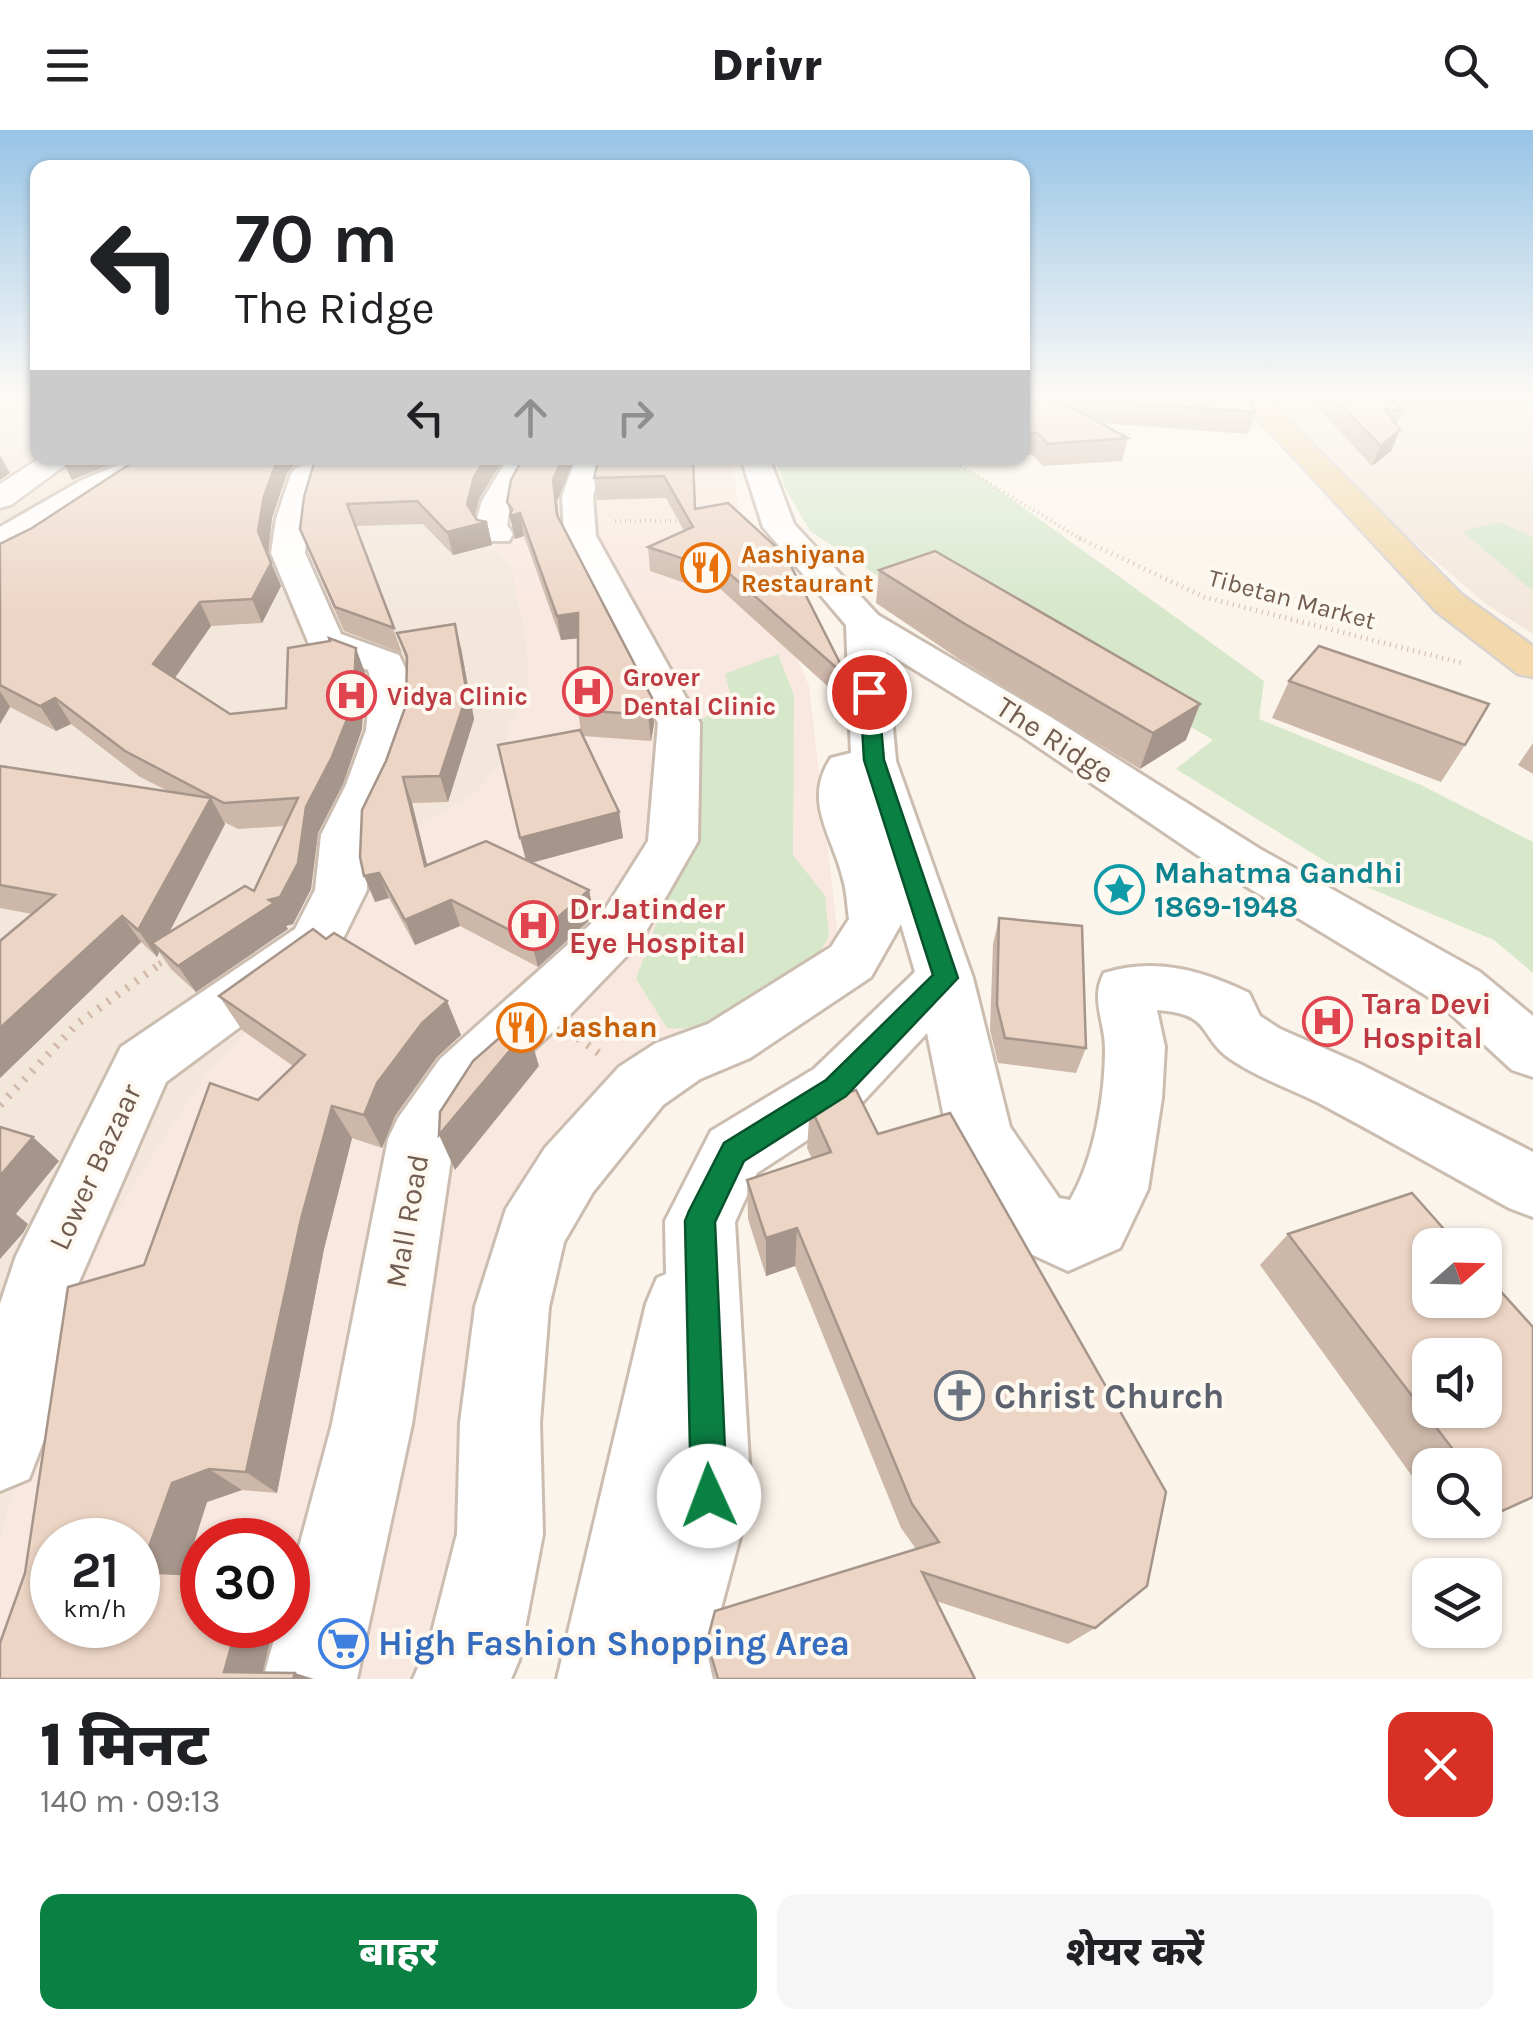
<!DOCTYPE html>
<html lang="hi">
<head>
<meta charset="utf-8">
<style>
  body { margin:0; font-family:Karla,"Noto Sans Devanagari",sans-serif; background:#f6f6f6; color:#202124; height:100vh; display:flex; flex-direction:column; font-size:38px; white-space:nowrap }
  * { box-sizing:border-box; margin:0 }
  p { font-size:32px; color:#757577 }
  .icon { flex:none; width:55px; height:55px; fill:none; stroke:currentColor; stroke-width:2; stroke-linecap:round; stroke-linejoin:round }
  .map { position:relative; height:1549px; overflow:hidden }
  .side { display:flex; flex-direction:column; background:#fff; flex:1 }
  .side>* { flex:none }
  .banner { position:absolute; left:30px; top:30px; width:1000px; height:305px; border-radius:20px; box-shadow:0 2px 8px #0004; background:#fff; color:#202124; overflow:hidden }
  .needle { width:65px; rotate:70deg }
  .tools { position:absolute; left:1412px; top:1098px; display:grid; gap:20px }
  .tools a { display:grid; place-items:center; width:90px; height:90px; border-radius:20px; background:#fff; box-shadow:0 2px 8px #0004; font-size:50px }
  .speed { position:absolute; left:30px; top:1388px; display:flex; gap:20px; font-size:50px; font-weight:700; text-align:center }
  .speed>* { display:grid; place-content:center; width:130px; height:130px; border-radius:50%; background:#fff; box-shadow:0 2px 8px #0004; line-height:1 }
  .speed small { font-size:25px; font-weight:400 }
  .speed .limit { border:15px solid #d22; background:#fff; color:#111 }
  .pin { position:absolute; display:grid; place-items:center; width:85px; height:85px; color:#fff; margin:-42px; border:5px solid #fff; border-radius:50%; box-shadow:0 2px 10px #0007 }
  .me { position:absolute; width:110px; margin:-55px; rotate:358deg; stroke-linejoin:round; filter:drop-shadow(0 0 8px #0008) }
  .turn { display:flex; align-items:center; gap:35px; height:210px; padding:0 40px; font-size:45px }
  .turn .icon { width:130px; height:130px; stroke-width:2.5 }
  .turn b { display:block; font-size:70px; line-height:85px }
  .lanes { display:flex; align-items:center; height:95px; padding:0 40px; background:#0003; justify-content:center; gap:50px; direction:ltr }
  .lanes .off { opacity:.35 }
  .round { display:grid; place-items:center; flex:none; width:105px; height:105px; border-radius:20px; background:#f6f6f6 }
  .headline { display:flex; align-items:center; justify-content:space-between; height:170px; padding:0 40px }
  h1 { font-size:60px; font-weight:800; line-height:75px }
  .cta { display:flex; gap:20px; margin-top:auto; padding:20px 40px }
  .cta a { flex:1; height:115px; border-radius:20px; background:#0b8043; color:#fff; font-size:40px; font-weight:800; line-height:115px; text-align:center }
  .cta a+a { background:#f6f6f6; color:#202124 }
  header { display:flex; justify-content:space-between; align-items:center; height:130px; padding:0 40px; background:#fff; font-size:45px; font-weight:800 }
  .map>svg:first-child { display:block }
  .residential { fill:#f2e7da }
  .commercial { fill:#f9e8e0; fill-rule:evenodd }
  .green { fill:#d6e7ca }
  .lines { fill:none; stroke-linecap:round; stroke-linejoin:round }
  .minor-casing { stroke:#ccbdb1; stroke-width:6 }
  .secondary-casing { stroke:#d0bfb2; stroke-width:5 }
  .primary-casing { stroke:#d8d2ce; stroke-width:5 }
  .path-far3 { stroke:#d2b9a8; stroke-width:4; stroke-dasharray:1 4; stroke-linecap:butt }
  .path-far2 { stroke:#d2b9a8; stroke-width:5; stroke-dasharray:1 5; stroke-linecap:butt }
  .path-far1 { stroke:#d2b9a8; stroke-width:6; stroke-dasharray:2.5 8; stroke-linecap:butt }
  .path { stroke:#d2b9a8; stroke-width:8; stroke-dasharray:2.5 9; stroke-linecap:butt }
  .minor { fill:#fff; fill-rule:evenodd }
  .secondary { fill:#fff; fill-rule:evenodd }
  .primary { fill:#f2d8aa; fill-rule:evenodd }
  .wall { fill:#ccb7a9; fill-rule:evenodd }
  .shaded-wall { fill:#a6958a }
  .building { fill:#edd5c5; stroke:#a6958a; stroke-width:2.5; fill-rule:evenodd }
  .route { fill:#0b8043; stroke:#07532c; stroke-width:2.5 }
  .labels { text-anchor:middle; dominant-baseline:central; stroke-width:8; stroke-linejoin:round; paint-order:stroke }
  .far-food-label { font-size:25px; font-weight:bold; fill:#c56008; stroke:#fdf9f1; text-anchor:start }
  .far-street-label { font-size:25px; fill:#735d50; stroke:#fdf9f1 }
  .far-health-label { font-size:25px; font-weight:bold; fill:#be3a42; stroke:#fdf9f1; text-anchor:start }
  .street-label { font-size:30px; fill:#735d50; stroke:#fdf9f1 }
  .culture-label { font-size:30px; font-weight:bold; fill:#0d838f; stroke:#fdf9f1; text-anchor:start }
  .health-label { font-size:30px; font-weight:bold; fill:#be3a42; stroke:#fdf9f1; text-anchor:start }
  .food-label { font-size:30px; font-weight:bold; fill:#c56008; stroke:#fdf9f1; text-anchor:start }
  .near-worship-label { font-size:35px; font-weight:bold; fill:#5b616d; stroke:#fdf9f1; text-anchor:start }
  .near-shop-label { font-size:35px; font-weight:bold; fill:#366cbe; stroke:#fdf9f1; text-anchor:start }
</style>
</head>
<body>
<header><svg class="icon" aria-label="menu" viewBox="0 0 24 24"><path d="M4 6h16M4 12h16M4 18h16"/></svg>Drivr<svg class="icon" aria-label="search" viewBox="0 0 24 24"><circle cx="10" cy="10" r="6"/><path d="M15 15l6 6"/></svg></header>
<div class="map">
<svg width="1533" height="1549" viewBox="0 0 1533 1549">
  <rect width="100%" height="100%" fill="#fbf4eb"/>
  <g class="residential">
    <path d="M0 268H37L38 328H43L0 357Z"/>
    <path d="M1252 268H1533V504L1486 474 1292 308Z"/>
    <path d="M73 328H518L471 397 511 435 527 514 529 557 509 597 504 630 476 664 364 727 326 825 72 1150 0 1411V377Z"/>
  </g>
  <path class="commercial" d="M518 328H733L741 401 809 556 844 858 529 1057 450 1512 436 1549H0V1411L72 1150 210 938 326 825 364 727 476 664 504 630 509 597 529 557 527 514 511 435 471 397ZM52 1410H138V1495H52ZM202 1410H288V1495H202Z"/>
  <g class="green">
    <path d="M1384 268H1533V278L1421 281Z"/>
    <path d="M775 328H944L981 347 1264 551 1259 589 1421 655 1533 712V843L1494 810 1367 757 1176 639 1213 610 933 445 894 457 810 401 785 358Z"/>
    <path d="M1500 392 1533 407V461L1462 401Z"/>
    <path d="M778 524 794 566 793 725 825 766 829 806 803 853 721 900 667 898 636 849 686 712 698 592 732 570 725 544Z"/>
  </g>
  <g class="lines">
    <defs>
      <g id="minor">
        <path d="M135 328H172L168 334 102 363 12 418 0 421V397L80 351Z"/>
        <path d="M325 328H355L345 340 319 349 308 389 305 423 341 504 399 525 411 550 410 600 392 655 369 705 367 760 334 827 166 952 78 1154 50 1294 29 1349 0 1361V1174L16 1126 121 917 295 799 315 760 321 705 346 655 366 600 371 550 368 540 311 519 271 423 276 389 291 344 296 338Z"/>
        <path d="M508 328H536L512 371 507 395 513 404 509 411H485L475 395 482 371Z"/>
        <path d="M576 328H604L593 366 596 406 700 593 698 711 640 812 561 894 484 965 453 1016 412 1294 357 1549H263L278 1495H288V1458L332 1294 388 1009 398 988 440 929 602 784 648 711 658 593 564 406 562 366Z"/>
        <path d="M741 328H769L794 394 878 485 1049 586 1260 719 1480 842 1533 886V947L1512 940 1440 874 1224 743 1019 604 886 522 896 631 973 848 1010 997 1059 1068 1070 1070C1094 1030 1105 966 1105 919 1105 891 1090 869 1104 843 1154 827 1202 840 1249 863L1260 886 1280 899 1360 934 1533 1022V1087L1509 1078C1446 1043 1383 1007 1319 973 1291 959 1261 949 1235 932 1196 908 1216 884 1157 880L1165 917 1162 968 1148 1059 1120 1118 1068 1141 1009 1114 957 1027 948 1007 927 903 858 977 757 1043 735 1092 751 1366 708 1527 713 1549H557L646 1174 657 1148 666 1144 665 1091 711 1001 814 939 915 842 901 794 871 847 750 928 700 949 663 975 593 1062 564 1112 549 1177 540 1293 543 1404 519 1530 511 1549H413L430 1510 457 1404 460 1293 475 1177 506 1079 545 1018 619 937 656 913 708 894 831 817 849 789C847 776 847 762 843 749 833 706 802 671 831 628L851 623 846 495 763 397Z"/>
      </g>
      <path id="secondary" d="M40 328H75L11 375 0 378V354Z"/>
      <path id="primary" d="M1239 268H1267L1462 465 1533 516V547L1518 544 1436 481Z"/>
    </defs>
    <use href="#minor" class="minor-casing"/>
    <use href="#secondary" class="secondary-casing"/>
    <use href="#primary" class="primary-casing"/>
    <g class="path-far3">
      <path d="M948 328 1084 411"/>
      <path d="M615 391H682"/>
    </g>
    <path class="path-far2" d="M1079 408 1204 467 1462 533"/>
    <path class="path-far1" d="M159 834 169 828"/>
    <g class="path">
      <path d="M578 908 600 924"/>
      <path d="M0 975 77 894 163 832"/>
    </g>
    <use href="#minor" class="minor"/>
    <use href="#secondary" class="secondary"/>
    <use href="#primary" class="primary"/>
  </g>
  <g class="wall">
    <path d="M1022 268H1250L1256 282 1248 304 1100 293 1128 308 1122 331 1043 336 1032 325 1022 326Z"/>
    <path d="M1309 268H1389L1403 281 1396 295 1391 321 1372 336Z"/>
    <path d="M131 328H315L295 334 287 343 272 388 268 424 281 456 262 493 211 496 175 548 230 584 286 578 365 543 362 599 343 654 318 703 311 759 293 794 286 796 288 799 196 862 171 839 159 822 157 827 141 812 0 948V811L32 784 0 778V636L168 661 140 647 71 594 56 601 10 577 0 594V414L32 398 133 332ZM224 692 238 699 285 696 254 761 169 803 225 694Z"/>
    <path d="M323 328H504L479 369 474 386 477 390 487 392 492 415 453 425 423 394 356 396 402 523 344 501 309 422 300 399Z"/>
    <path d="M523 328H575L557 371 559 388 654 594 651 611 583 606 619 682 623 708 531 733 589 760 594 786 538 837 460 796 415 815 389 768 375 772 386 631 406 575 407 533 397 503 461 518 474 589 448 672 412 673 427 735 526 730 581 603 578 580V508L561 510 524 406 515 409 507 372Z"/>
    <path d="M693 328 696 379 847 547 845 572 716 455 694 456 650 441 648 417 684 401 666 368 597 370 594 348Z"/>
    <path d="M967 328H1003L969 330Z"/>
    <path d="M879 440 1186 610 1140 639 959 529 876 473Z"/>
    <path d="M1289 551 1465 615 1441 652 1272 588Z"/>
    <path d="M1533 613V644L1518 635Z"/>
    <path d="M999 788 1086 918 1076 943 998 933 990 900 993 814Z"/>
    <path d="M219 866 461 905 437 927 395 986 382 1018 352 1008 324 1119 277 1363 242 1360 207 1372 184 1444 202 1495H274L262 1543 0 1549 144 1135 258 970 293 936 242 900Z"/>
    <path d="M810 976 1095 1498 1068 1514 936 1471 718 1549 916 1419 901 1398 795 1136 766 1146 748 1089 747 1050 812 1029 807 1018Z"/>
    <path d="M1288 1104 1533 1367 1485 1388V1335H1430V1371L1260 1135Z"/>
    <path d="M1444 1390H1481L1452 1402Z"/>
  </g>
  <g class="shaded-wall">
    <path d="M1400 300 1391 321 1372 336 1381 316Z"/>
    <path d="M0 325 10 343 0 350Z"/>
    <path d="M61 328H127L72 350Z"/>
    <path d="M278 328H315L295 334 287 343 272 388 268 424 258 401 264 366Z"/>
    <path d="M486 328H504L479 369 472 396 487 392 492 415 453 425 447 402 474 347Z"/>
    <path d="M563 328H575L557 371 561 408 553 349Z"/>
    <path d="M520 383 524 406 515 409 510 386Z"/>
    <path d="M271 433 281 456 262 493 252 469Z"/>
    <path d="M200 472 211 496 167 559 153 534Z"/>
    <path d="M578 483 582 508 561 510 557 486Z"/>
    <path d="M455 494 461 518 474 589 448 672 440 646Z"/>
    <path d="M356 518 365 543 362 599 343 654 318 703 311 759 293 794 286 796 288 799 196 862 178 836 269 770 306 677Z"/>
    <path d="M0 561 10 577 0 594Z"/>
    <path d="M55 568 71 594 56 601 40 576Z"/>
    <path d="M652 568 654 594 651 611 648 585Z"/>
    <path d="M1200 574 1186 610 1140 639 1153 603Z"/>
    <path d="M403 647 412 673 434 762 425 736Z"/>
    <path d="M211 668 225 694 160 820 152 813 159 822 157 827 138 800Z"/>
    <path d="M619 682 623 708 527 734 520 708Z"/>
    <path d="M379 743 389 768 375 772 364 746Z"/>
    <path d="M589 760 594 786 538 837 531 811Z"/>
    <path d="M451 770 460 796 415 815 405 790Z"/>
    <path d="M122 786 141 812 0 948V898Z"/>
    <path d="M447 871 461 905 437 927 395 986 382 1018 364 985 377 953 422 893Z"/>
    <path d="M528 899 539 936 455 1040 439 1005Z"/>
    <path d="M332 976 352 1008 324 1119 277 1363 246 1342 301 1089Z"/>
    <path d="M33 1007 59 1031 16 1084 28 1094 23 1103 0 1129V1046Z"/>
    <path d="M797 1098 795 1136 766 1146V1108Z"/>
    <path d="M209 1339 242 1360 207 1372 180 1457 140 1442 172 1353Z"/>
    <path d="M237 1495H274L261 1549 224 1542Z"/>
    <path d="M295 1543 314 1549H293Z"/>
  </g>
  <g class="building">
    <path d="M1022 268H1053L1128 308 1048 314 1037 303 1022 304Z"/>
    <path d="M1057 268H1250L1256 282Z"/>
    <path d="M1334 268H1389L1403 281 1385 280 1400 300 1381 316Z"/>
    <path d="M131 328H278L264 366 258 401 271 433 252 469 200 472 153 534 230 584 286 578 288 518 330 511 329 508 356 518 353 574 332 627 306 677 298 733 280 767 269 770 274 773 178 836 152 813 245 756 254 761 298 668 224 673 125 621 55 568 40 576 0 555V414L32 398 139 328Z"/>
    <path d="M323 328H486L474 347 467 374 477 390 487 392 447 402 417 371 347 374 394 498 335 477 300 399 304 367 315 330Z"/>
    <path d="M523 328H563L553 349 557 385 652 568 648 585 578 580V483L557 486 520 383 510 386 512 379 507 372 511 350Z"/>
    <path d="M599 328H693L695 379 728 373 786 426 847 547 715 431 693 432 648 417 693 397 664 346 594 348Z"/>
    <path d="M935 421 1200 574 1153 603 965 494 879 440Z"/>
    <path d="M455 494 467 564 440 646 403 647 425 736 486 711 589 760 531 811 451 770 405 790 379 743 364 746 360 727 362 680 386 631 406 575 407 526 397 503Z"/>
    <path d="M1319 516 1489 574 1465 615 1289 551Z"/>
    <path d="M580 600 619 682 520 708 498 615Z"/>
    <path d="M0 636 211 668 138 800 122 786 0 898V811L55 765 0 755Z"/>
    <path d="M999 788 1082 796 1086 918 1005 908 997 875Z"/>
    <path d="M313 799 326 809 334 803 447 871 422 893 377 953 364 985 332 976 301 1089 246 1342 209 1339 172 1353 140 1442 202 1445V1495H237L224 1542 295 1543 293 1549H0V1513L25 1443 68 1157 144 1135 210 953 258 970 305 925 219 866ZM52 1410H138V1495H52Z"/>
    <path d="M522 888 528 899 439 1005 440 982 473 931Z"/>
    <path d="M856 960 878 1004 950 983 1166 1362 1147 1456 1095 1498 922 1442 975 1549H718L707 1511 715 1481 939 1412 912 1374 797 1098 766 1108 747 1050 831 1022 810 976Z"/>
    <path d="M0 997 33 1007 0 1046Z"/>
    <path d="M1412 1063 1458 1115H1430V1170H1485V1144L1533 1197V1367L1500 1382 1485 1362V1335H1465L1288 1104ZM1430 1225H1485V1280H1430Z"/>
  </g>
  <linearGradient id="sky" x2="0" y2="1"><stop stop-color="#98c4e6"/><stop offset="0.55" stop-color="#fdfaf6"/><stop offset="1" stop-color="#fdfaf6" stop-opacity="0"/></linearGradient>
  <rect width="1533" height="485" fill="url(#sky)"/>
  <path class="route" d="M869 556 878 562 884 630 958 848 846 966 744 1031 715 1092 727 1366 722 1378 709 1384 696 1378 691 1366 685 1091 689 1081 724 1013 826 950 933 845 864 630 860 562Z"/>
  <defs>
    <symbol id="restaurant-ring" viewBox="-11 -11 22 22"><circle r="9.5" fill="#fdf9f1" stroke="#e8710a" stroke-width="1.5"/><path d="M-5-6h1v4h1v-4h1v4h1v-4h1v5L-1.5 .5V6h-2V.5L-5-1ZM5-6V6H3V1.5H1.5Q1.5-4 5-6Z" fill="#e8710a"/></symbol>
    <symbol id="hospital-ring" viewBox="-11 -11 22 22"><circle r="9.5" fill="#fdf9f1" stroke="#e0444e" stroke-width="1.5"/><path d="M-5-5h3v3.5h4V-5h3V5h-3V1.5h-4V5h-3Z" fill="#e0444e"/></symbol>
    <symbol id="sight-ring" viewBox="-11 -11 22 22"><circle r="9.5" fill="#fdf9f1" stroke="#0f9aa8" stroke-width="1.5"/><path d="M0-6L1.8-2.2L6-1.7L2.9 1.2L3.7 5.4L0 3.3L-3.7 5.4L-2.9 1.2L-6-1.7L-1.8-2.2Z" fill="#0f9aa8"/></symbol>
    <symbol id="church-ring" viewBox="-11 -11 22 22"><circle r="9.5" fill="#fdf9f1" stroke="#6b7280" stroke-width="1.5"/><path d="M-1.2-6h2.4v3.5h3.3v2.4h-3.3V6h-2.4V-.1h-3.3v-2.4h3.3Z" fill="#6b7280"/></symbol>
    <symbol id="supermarket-ring" viewBox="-11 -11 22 22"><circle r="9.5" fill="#fdf9f1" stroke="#3f7fe0" stroke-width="1.5"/><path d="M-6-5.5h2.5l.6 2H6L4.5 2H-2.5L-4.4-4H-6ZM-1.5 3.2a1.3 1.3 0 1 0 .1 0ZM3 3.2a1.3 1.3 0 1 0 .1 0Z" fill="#3f7fe0"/></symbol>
  </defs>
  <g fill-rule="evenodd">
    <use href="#restaurant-ring" x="678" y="410" width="55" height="55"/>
    <use href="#hospital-ring" x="560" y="534" width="55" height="55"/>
    <use href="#hospital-ring" x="324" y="538" width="55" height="55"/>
    <use href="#sight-ring" x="1092" y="732" width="55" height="55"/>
    <use href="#hospital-ring" x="506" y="768" width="55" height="55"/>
    <use href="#hospital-ring" x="1300" y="864" width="55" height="55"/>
    <use href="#restaurant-ring" x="494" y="870" width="55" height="55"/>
    <use href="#church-ring" x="932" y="1238" width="55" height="55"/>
    <use href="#supermarket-ring" x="316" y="1486" width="55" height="55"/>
  </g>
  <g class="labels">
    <g class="far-food-label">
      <text x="741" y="424">Aashiyana<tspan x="741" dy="29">Restaurant</tspan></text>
    </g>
    <g class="far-street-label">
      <text transform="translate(1292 469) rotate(15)">Tibetan Market</text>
    </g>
    <g class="far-health-label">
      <text x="623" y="547">Grover<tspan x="623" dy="29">Dental Clinic</tspan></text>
      <text x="387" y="566">Vidya Clinic</text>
    </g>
    <g class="street-label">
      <text transform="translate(1055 610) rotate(33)">The Ridge</text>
      <text transform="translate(95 1037) rotate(-65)">Lower Bazaar</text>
      <text transform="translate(407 1091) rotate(-80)">Mall Road</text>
    </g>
    <g class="culture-label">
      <text x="1154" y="743">Mahatma Gandhi<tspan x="1154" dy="34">1869-1948</tspan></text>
    </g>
    <g class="health-label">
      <text x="569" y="779">Dr.Jatinder<tspan x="569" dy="34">Eye Hospital</tspan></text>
      <text x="1362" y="874">Tara Devi<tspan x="1362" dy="34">Hospital</tspan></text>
    </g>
    <g class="food-label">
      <text x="556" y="897">Jashan</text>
    </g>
    <g class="near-worship-label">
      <text x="994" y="1266">Christ Church</text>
    </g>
    <g class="near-shop-label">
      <text x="378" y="1513">High Fashion Shopping Area</text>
    </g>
  </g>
</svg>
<div class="tools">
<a><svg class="needle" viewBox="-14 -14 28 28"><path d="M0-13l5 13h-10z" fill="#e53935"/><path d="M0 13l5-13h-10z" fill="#757577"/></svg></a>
<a><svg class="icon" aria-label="sound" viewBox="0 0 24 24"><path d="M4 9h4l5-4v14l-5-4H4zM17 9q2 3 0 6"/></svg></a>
<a><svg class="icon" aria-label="search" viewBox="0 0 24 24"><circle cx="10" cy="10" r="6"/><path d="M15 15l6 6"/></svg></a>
<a><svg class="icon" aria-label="layers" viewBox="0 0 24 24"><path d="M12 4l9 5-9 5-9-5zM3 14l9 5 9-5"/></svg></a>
</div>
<div class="speed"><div>21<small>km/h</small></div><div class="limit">30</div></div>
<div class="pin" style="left:869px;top:562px;background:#d93025"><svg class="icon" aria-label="arrive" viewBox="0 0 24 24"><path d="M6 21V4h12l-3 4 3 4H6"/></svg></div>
<svg class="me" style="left:709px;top:1366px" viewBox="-20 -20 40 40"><circle r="19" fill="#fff"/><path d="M0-13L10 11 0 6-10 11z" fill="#0b8043"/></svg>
<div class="banner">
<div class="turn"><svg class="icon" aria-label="left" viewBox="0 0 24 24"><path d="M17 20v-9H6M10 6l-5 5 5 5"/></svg><div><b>70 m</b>The Ridge</div></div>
<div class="lanes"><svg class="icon" aria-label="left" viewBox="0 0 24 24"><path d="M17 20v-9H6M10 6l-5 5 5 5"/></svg><svg class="icon off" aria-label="ahead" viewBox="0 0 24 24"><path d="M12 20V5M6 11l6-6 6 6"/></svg><svg class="icon off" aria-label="right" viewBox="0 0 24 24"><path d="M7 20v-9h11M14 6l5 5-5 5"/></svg></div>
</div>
</div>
<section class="side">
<div class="headline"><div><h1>1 मिनट</h1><p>140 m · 09:13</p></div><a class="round" style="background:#d93025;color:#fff"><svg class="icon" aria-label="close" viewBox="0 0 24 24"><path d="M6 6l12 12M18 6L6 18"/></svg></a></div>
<div class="cta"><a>बाहर</a><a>शेयर करें</a></div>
</section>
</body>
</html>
